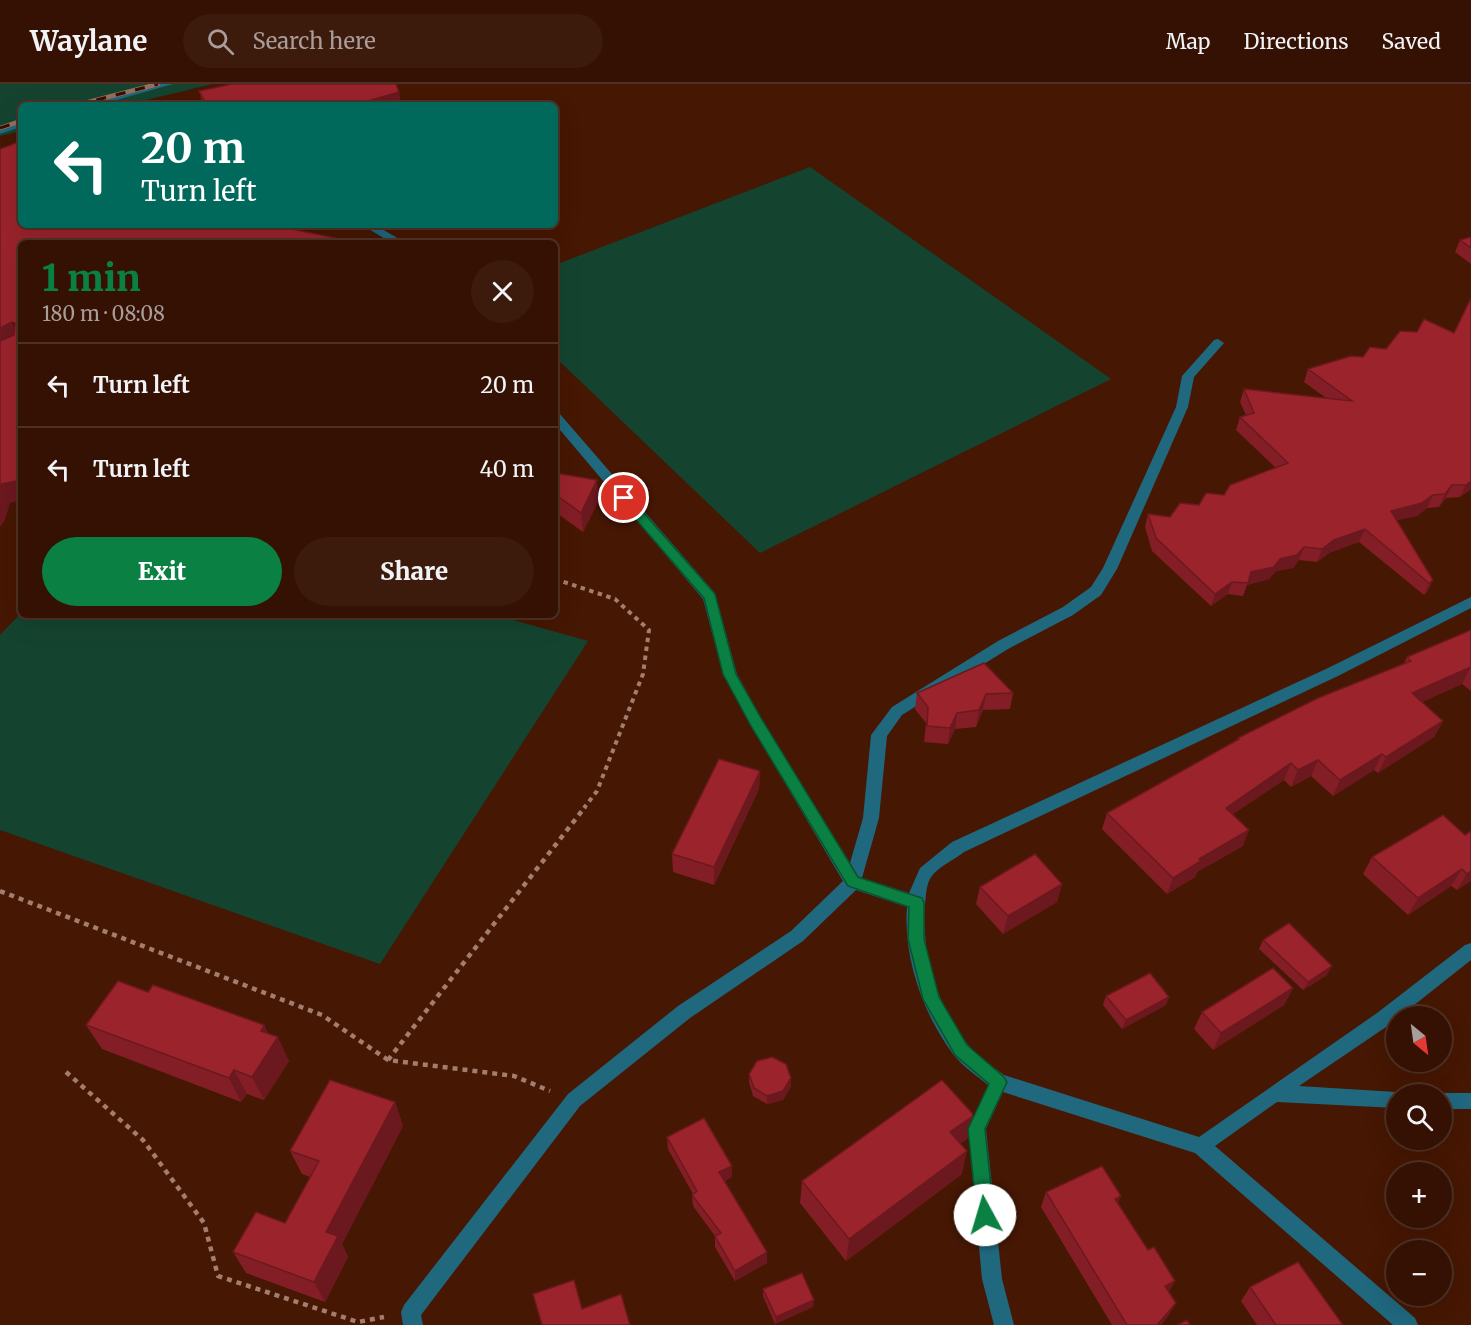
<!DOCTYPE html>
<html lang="en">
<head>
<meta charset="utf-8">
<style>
  body { margin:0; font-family:Merriweather,serif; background:#3c1a0c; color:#f1f3f6; height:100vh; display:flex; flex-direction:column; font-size:22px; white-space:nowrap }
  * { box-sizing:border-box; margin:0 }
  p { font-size:20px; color:#a99d99 }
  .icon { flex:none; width:33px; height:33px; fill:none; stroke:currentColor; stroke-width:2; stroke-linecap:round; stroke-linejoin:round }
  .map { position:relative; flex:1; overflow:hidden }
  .sheet { position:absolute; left:18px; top:156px; width:540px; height:378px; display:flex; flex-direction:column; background:#341102; border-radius:9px; box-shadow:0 6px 24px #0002,0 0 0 2px #4e3124 }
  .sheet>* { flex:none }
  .guide { position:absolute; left:18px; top:18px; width:540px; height:126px; border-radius:9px; box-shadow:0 6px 24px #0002,0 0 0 2px #4e3124; background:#00695c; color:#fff; overflow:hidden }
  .needle { width:39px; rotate:151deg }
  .tools { position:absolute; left:1386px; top:922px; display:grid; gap:12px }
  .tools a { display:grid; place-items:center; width:66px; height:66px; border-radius:50%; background:#341102; box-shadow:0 6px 24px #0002,0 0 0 2px #4e3124; font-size:30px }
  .pin { position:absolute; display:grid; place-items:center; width:51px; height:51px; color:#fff; margin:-26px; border:3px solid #fff; border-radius:50%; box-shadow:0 2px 6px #0007 }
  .me { position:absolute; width:66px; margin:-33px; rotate:354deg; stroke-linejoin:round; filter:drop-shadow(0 0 4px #0008) }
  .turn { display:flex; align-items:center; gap:21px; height:126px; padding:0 24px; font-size:27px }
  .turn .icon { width:78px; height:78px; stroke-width:2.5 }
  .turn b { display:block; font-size:42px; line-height:51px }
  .round { display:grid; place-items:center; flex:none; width:63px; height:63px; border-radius:32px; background:#3c1a0c }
  .head { display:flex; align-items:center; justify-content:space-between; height:102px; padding:0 24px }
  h1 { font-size:36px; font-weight:800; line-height:45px; color:#0b8043 }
  .primary-button { display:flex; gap:12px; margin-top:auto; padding:12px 24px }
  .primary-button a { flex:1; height:69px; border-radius:36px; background:#0b8043; color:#fff; font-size:24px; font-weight:800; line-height:69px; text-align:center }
  .primary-button a+a { background:#3c1a0c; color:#f1f3f6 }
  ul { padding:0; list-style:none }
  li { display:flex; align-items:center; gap:18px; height:84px; padding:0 24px; border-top:2px solid #4e3124 }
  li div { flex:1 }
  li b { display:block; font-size:22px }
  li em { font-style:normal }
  header { display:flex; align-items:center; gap:36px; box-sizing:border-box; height:84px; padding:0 30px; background:#341102; border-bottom:2px solid #4e3124 }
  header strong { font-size:28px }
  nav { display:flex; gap:33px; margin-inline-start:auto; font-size:21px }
  .search { width:420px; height:54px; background:#3c1a0c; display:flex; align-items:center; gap:15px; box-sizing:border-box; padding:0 21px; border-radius:33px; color:#a99d99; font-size:22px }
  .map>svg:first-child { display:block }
  .green { fill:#144430 }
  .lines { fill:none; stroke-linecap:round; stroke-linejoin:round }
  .path-far1 { stroke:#a37d6e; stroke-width:4; stroke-dasharray:4.5 4.5; stroke-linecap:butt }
  .path { stroke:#a37d6e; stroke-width:4.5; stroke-dasharray:5 5; stroke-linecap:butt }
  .minor { fill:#1f687e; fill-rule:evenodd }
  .rail-casing { stroke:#966f5e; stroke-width:4.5 }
  .rail { stroke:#3a0d00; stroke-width:3; stroke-dasharray:10; stroke-linecap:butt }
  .wall { fill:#841e26 }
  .shaded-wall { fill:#6c181f }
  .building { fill:#9a232c; stroke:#6c181f; stroke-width:1.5 }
  .route { fill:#0b8043; stroke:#07532c; stroke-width:1.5 }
</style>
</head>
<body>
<header>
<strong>Waylane</strong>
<div class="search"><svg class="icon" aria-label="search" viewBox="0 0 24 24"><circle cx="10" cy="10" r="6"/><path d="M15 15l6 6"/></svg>Search here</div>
<nav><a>Map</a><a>Directions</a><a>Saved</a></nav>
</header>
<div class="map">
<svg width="1471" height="1241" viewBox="0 0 1471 1241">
  <rect width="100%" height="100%" fill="#461703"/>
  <g class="green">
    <path d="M0 0H212L126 21H21V47L0 52Z"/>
    <path d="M810 83 1111 295 760 469 555 273V181Z"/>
    <path d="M21 529V531H496L588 557 380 880 0 746V551Z"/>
  </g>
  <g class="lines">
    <path class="path-far1" d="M555 495 615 515 649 546 643 590 597 707 584 724"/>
    <g class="path">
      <path d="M0 807 322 931 388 976 514 992 550 1007"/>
      <path d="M388 976 585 723"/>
      <path d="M66 988 143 1056 204 1139 218 1192 358 1238 384 1233"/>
    </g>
    <g class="minor">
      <path d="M157 0H173L99 21H82Z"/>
      <path d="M21 37V43L0 50V44Z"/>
      <path d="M362 141H375L406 159H392Z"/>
      <path d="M1218 255 1224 259 1194 293 1188 323 1117 485 1101 511 1073 531 1008 565 902 631 887 652 879 734 862 794 909 809 920 784 952 758 1328 584 1471 513V524L1338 592 964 768C954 776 938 783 931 793 926 801 926 812 925 820 921 868 936 919 966 958 976 971 991 981 1004 991L1199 1053 1377 929 1465 861 1471 859V876L1389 941 1299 1002 1396 1008 1403 1011H1396V1024L1277 1018 1215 1062 1415 1234 1418 1241H1393L1195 1069 1003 1008 986 1045 1002 1195 1014 1241H994L982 1195 968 1045 988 1001C976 991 962 982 953 970 923 930 903 873 907 823L856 806 803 857 690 934 580 1022 421 1231 423 1241H403L401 1228 404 1221 568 1010 678 922 791 847 843 797 751 642 723 590 703 515 555 340V328L559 329 715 509 737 590 761 634 850 779 863 734 871 651 892 623 998 557 1063 523 1091 503 1103 484 1176 323 1182 292 1214 256Z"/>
      <path d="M1442 1009H1471V1025H1442V1011H1436Z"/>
    </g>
    <defs>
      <g id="rail">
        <path d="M77 21 158 0"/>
        <path d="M0 44 21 37"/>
      </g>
    </defs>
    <use href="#rail" class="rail-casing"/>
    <use href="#rail" class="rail"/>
  </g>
  <g class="wall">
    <path d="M199 7 399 8 401 21H203Z"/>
    <path d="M1471 153V180L1455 168 1460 156Z"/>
    <path d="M1471 214V405L1460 413 1446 414 1439 423 1427 424 1417 432 1397 436 1433 496 1427 508 1424 511 1359 458 1329 469 1317 478 1299 476 1293 484 1276 487 1269 495 1247 501 1243 512 1228 510 1211 522 1152 467 1145 443 1148 430 1170 433 1224 411 1276 384 1236 346 1240 333 1246 331 1240 318 1244 305 1326 314 1304 298 1308 285 1363 273 1386 265 1417 248 1454 249Z"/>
    <path d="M555 389 599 416 583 448 558 430 556 435H555Z"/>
    <path d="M1471 546V607L1462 600 1422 618 1443 637 1434 653 1378 689 1374 686 1333 712 1311 692 1291 703 1284 696 1233 730 1243 762 1197 788 1195 793 1167 810 1102 745 1107 729 1237 657 1238 654 1404 579 1407 573Z"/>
    <path d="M917 609H1013L1010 625 983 626 976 643 955 645 948 660 924 658 926 639 915 625Z"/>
    <path d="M760 687 759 705 714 801 673 788 672 770Z"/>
    <path d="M1471 747V797L1457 806 1451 802 1408 831 1363 790 1372 773 1465 751Z"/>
    <path d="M1062 800 1057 818 1003 850 976 820 980 803Z"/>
    <path d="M1263 856 1327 891 1303 906 1259 865Z"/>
    <path d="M1293 904 1284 921 1213 966 1194 945 1202 928Z"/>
    <path d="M148 908 264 941 268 949 289 977 264 1016 247 1010 241 1018 102 965 86 941Z"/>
    <path d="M1106 912 1166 921 1122 945 1103 921Z"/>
    <path d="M749 990 791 1002 783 1016 767 1020 753 1012 749 998Z"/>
    <path d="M395 1018 403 1042 342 1160 348 1173 325 1218 246 1189 233 1168 285 1139 310 1093 302 1090 290 1067Z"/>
    <path d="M973 1032 967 1055 961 1059 962 1090 846 1177 800 1119 802 1097Z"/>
    <path d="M667 1053 732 1082V1093L725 1097 767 1179 735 1197 715 1163V1152L693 1122 692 1111 693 1110 668 1065Z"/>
    <path d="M1046 1108 1118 1119 1148 1166 1175 1197 1169 1207 1176 1219 1168 1232 1161 1241H1112L1041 1123Z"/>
    <path d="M1250 1203 1343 1241H1257L1241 1217Z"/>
    <path d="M763 1205 813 1223 775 1240 763 1212Z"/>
  </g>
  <g class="shaded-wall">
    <path d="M399 8 401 21H354Z"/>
    <path d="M195 141H228L201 159Z"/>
    <path d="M270 141H305L274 158Z"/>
    <path d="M12 238 20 256 0 266V244Z"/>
    <path d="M21 396V416L10 419 5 436 0 443V405L2 400Z"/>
    <path d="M597 396 599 416 583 448 581 429Z"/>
    <path d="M1471 397V405L1460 413 1466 401Z"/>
    <path d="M1452 401 1446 414 1439 423 1445 410Z"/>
    <path d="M556 411 558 430 556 435 555 426V414Z"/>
    <path d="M1433 411 1427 424 1417 432 1385 439 1391 427Z"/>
    <path d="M1365 445 1359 458 1329 469 1317 478 1322 465 1334 456Z"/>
    <path d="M1304 463 1299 476 1293 484 1276 487 1269 495 1247 501 1251 488Z"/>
    <path d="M1433 496 1427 508 1424 511 1429 499Z"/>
    <path d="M1232 498 1228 510 1211 522 1215 510Z"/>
    <path d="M1471 583 1462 600 1404 626 1412 609Z"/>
    <path d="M986 610 983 626 976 643 979 626Z"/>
    <path d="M957 629 955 645 948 660 950 644Z"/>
    <path d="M1443 637 1434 653 1378 689 1386 673Z"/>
    <path d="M1382 670 1374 686 1333 712 1340 696Z"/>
    <path d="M1318 676 1311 692 1291 703 1298 686Z"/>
    <path d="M1291 679 1284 696 1220 739 1226 724Z"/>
    <path d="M760 687 759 705 714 801V783Z"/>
    <path d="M1249 746 1243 762 1197 788 1195 793 1167 810 1173 794 1199 775Z"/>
    <path d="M1462 785 1451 802 1408 831 1418 814Z"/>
    <path d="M1471 787V797L1457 806 1467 790Z"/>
    <path d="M1062 800 1057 818 1003 850 1008 832Z"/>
    <path d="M1332 882 1327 891 1303 906 1308 898Z"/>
    <path d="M1293 904 1284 921 1213 966 1221 949Z"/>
    <path d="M1169 913 1166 921 1122 945 1126 936Z"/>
    <path d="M264 941 273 960 278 953 289 977 264 1016 252 993 261 947Z"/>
    <path d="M234 986 247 1010 241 1018 229 994Z"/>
    <path d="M791 994V1002L783 1016 767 1020V1012Z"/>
    <path d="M395 1018 403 1042 342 1160 348 1173 325 1218 314 1198 326 1148Z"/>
    <path d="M973 1032 967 1055 945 1071 950 1048Z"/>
    <path d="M967 1067 962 1090 846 1177 849 1155Z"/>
    <path d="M732 1082V1093L720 1100 719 1088Z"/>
    <path d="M1121 1112 1115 1126V1115Z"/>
    <path d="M767 1168V1179L735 1197V1187Z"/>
    <path d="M1175 1197 1167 1210 1165 1202Z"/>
    <path d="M814 1216 813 1223 775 1240 776 1233Z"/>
    <path d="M1176 1219 1168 1232 1161 1241H1157Z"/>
  </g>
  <g class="building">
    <path d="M232 0H396L399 8 354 21H207L199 7Z"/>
    <path d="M21 57V141H195V143H212L216 141H272L360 159H21V396L2 400 0 405V257L14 251 15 239 12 238 0 244V65Z"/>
    <path d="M1471 153V164L1460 156Z"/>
    <path d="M1471 214V397L1466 401H1452L1445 410 1433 411 1422 419 1391 427 1433 496 1429 499 1365 445 1334 456 1322 465 1304 463 1297 471 1280 475 1274 483 1251 488 1248 499 1232 498 1215 510 1156 454 1148 430 1170 433 1180 419 1199 421 1206 409 1224 411 1230 401 1288 379 1240 333 1254 329 1244 305 1352 317 1308 285 1351 272 1363 273 1370 263 1386 265 1400 247 1417 248 1424 235 1454 249Z"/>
    <path d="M555 389 597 396 581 429 556 411 555 414Z"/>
    <path d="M1471 546V583L1412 609 1443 637 1386 673 1382 670 1340 696 1318 676 1298 686 1291 679 1226 724 1249 746 1199 775 1201 777 1173 794 1107 729 1239 655 1238 654 1318 614 1411 577 1407 573Z"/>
    <path d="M984 579 1013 609 986 610 979 626 957 629 950 644 927 642 928 623 917 609Z"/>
    <path d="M719 675 760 687 714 783 672 770Z"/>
    <path d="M1443 731 1465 751 1471 747V787L1467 790 1462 785 1418 814 1372 773Z"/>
    <path d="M1035 770 1062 800 1008 832 980 803Z"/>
    <path d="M1289 839 1332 882 1308 898 1263 856Z"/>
    <path d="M1273 884 1293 904 1221 949 1202 928Z"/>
    <path d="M1150 889 1169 913 1126 936 1106 912Z"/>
    <path d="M118 897 148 908 153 901 264 941 261 947 278 953 252 993 234 986 229 994 86 941Z"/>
    <path d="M772 973 786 980 791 994 783 1007 767 1012 754 1004 749 990 757 977Z"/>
    <path d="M330 996 395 1018 326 1148 338 1152 314 1198 233 1168 256 1128 285 1139 319 1077 290 1067Z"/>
    <path d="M942 996 972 1029 973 1032 950 1048 967 1067 849 1155 802 1097Z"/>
    <path d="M704 1034 732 1082 719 1088 767 1168 735 1187 715 1152 721 1149 692 1111 697 1107 667 1053Z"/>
    <path d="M1102 1082 1121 1112 1115 1115 1148 1166 1154 1163 1175 1197 1165 1202 1176 1219 1157 1241H1127L1046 1108Z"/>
    <path d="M1298 1178 1343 1241H1276L1250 1203Z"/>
    <path d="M802 1189 814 1216 776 1233 763 1205Z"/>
    <path d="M574 1196 582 1225 621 1210 630 1241H542L533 1210Z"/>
    <path d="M1187 1236 1190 1241H1177Z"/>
  </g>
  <path class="route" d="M624 410 628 411 715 510 736 590 761 634 858 793 922 814 924 819V855L939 913 967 961 1004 993 1007 998 985 1045 994 1131 992 1137 985 1139 979 1137 977 1131 968 1045 989 1000 955 971 923 915 908 855 909 823 848 802 751 642 723 590 704 514 620 417V411Z"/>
</svg>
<div class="tools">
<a><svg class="needle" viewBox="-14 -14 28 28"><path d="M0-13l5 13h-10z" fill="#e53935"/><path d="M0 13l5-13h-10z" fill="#a99d99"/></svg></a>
<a><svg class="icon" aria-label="search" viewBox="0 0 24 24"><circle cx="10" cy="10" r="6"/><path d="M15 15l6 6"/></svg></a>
<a>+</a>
<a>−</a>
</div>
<div class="pin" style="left:624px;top:414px;background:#d93025"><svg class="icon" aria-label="arrive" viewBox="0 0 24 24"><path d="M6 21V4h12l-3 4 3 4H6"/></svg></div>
<svg class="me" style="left:985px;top:1131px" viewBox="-20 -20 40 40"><circle r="19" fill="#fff"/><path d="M0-13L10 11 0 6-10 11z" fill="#0b8043"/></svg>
<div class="guide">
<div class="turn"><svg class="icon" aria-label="left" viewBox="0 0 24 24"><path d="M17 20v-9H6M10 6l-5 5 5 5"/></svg><div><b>20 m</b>Turn left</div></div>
</div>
<section class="sheet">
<div class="head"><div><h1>1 min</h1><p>180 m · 08:08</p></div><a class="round"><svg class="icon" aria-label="close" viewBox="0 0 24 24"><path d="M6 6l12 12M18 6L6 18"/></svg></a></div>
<ul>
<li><svg class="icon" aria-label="left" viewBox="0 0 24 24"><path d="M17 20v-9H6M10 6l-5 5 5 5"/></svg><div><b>Turn left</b></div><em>20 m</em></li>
<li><svg class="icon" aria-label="left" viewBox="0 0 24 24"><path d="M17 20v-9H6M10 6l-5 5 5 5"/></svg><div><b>Turn left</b></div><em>40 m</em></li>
</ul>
<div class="primary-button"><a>Exit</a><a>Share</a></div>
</section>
</div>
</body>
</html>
